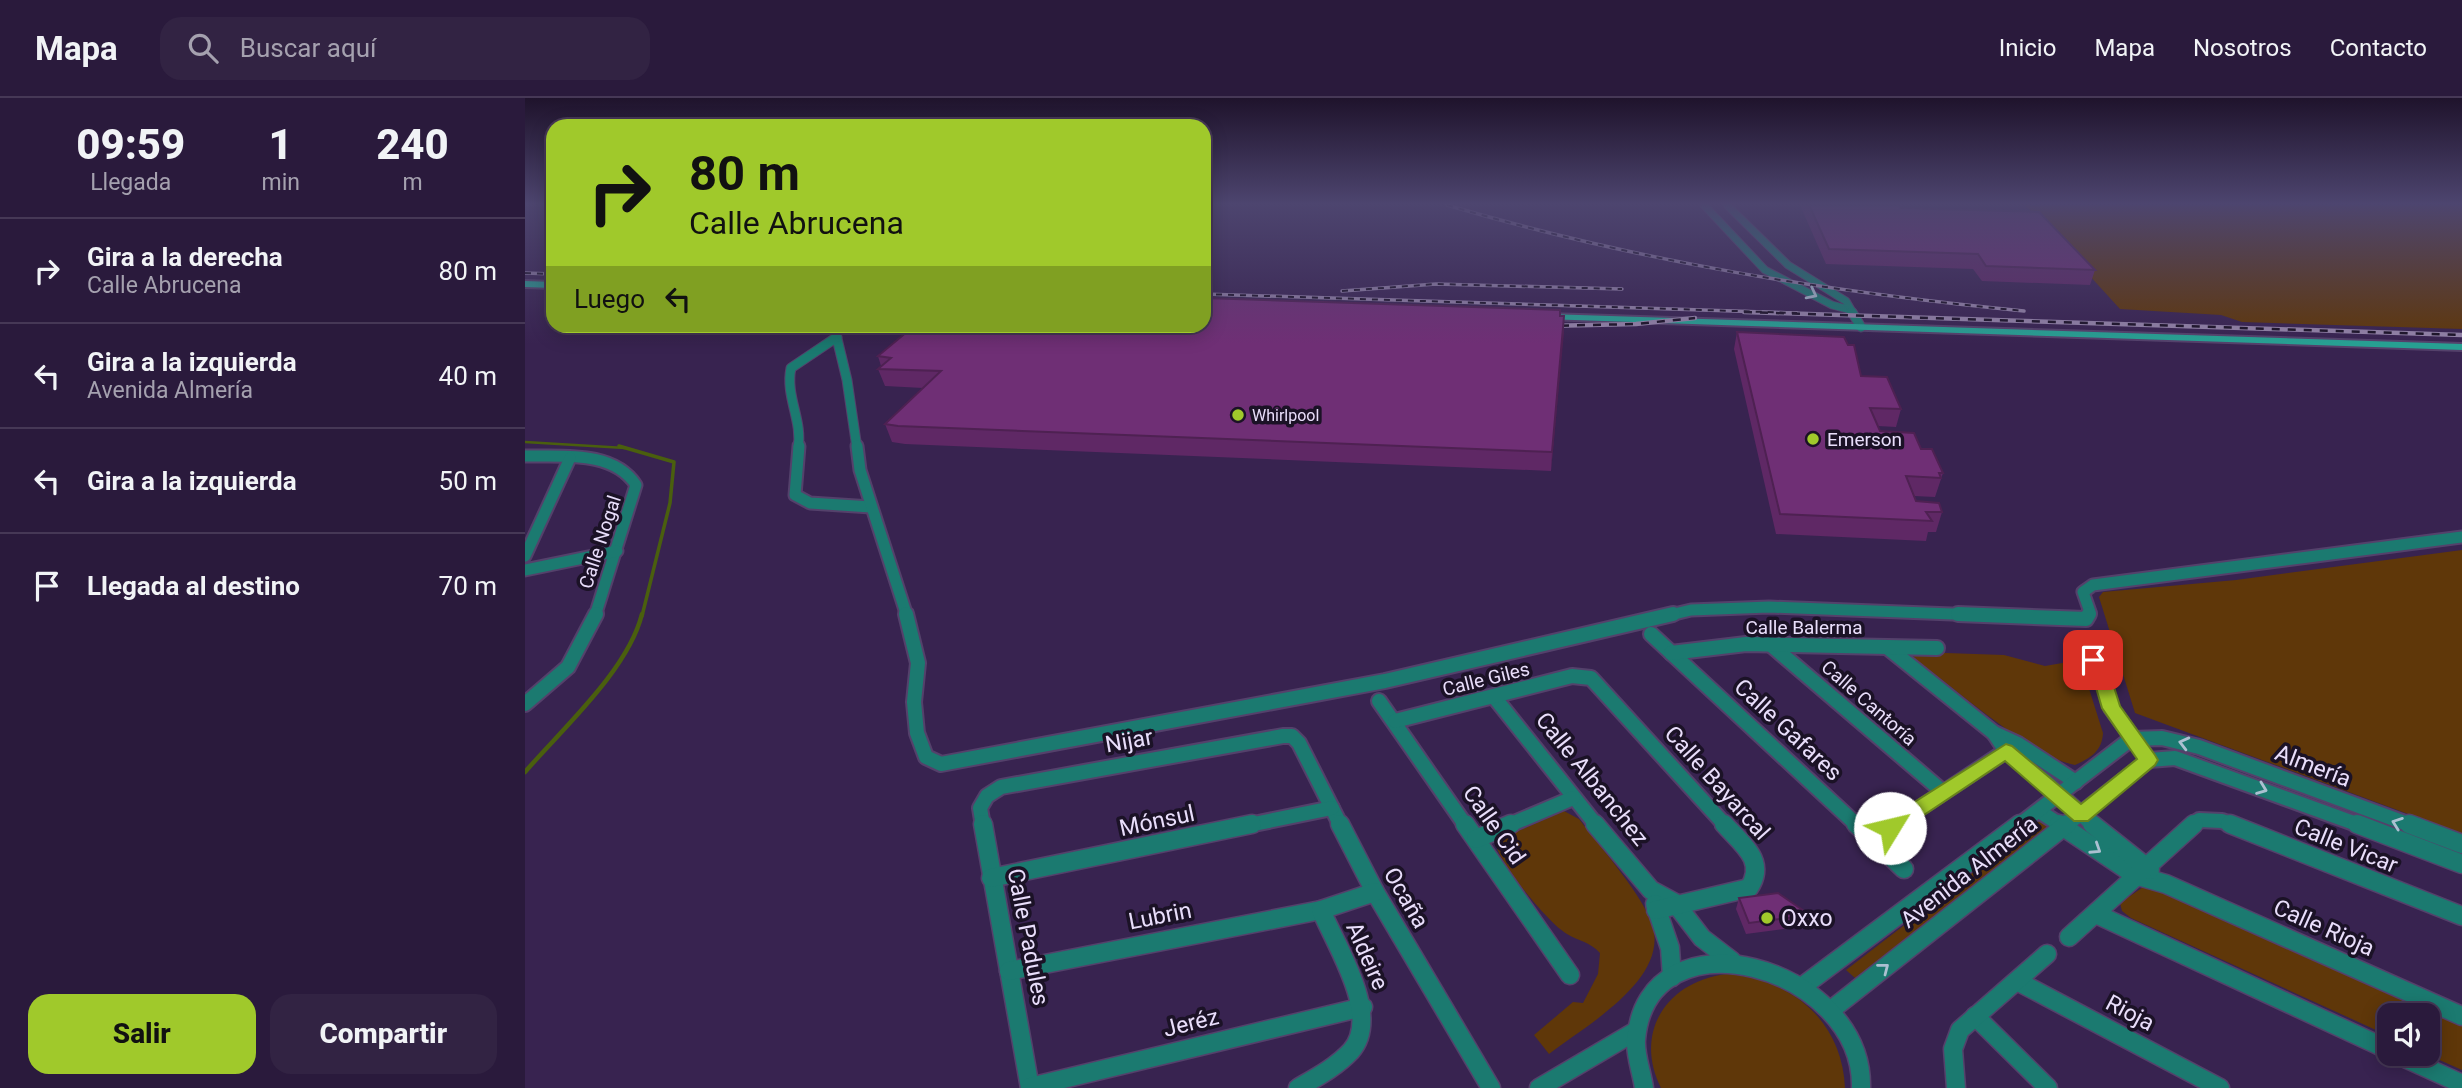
<!DOCTYPE html>
<html lang="es">
<head>
<meta charset="utf-8">
<style>
  body { margin:0; font-family:Roboto,sans-serif; background:#322343; color:#f1f3f6; height:100vh; display:flex; flex-direction:column; font-size:26px; white-space:nowrap }
  * { box-sizing:border-box; margin:0 }
  p { font-size:23px; color:#a5a1af }
  .icon { flex:none; width:38px; height:38px; fill:none; stroke:currentColor; stroke-width:2; stroke-linecap:round; stroke-linejoin:round }
  .map { position:relative; flex:1; overflow:hidden }
  .sheet { display:flex; flex-direction:column; background:#2a1a3c; width:525px }
  .sheet>* { flex:none }
  .banner { position:absolute; left:21px; top:21px; width:665px; height:214px; border-radius:21px; box-shadow:0 4px 18px #0003,0 0 0 2px #463856; background:#a0c92b; color:#111; overflow:hidden }
  .tools { position:absolute; left:1852px; top:905px; display:grid; gap:14px }
  .tools a { display:grid; place-items:center; width:63px; height:63px; border-radius:14px; background:#2a1a3c; box-shadow:0 4px 18px #0003,0 0 0 2px #463856; font-size:35px }
  .pin { position:absolute; display:grid; place-items:center; width:60px; height:60px; color:#fff; margin:-30px; border-radius:14px; box-shadow:0 4px 10px #0006 }
  .me { position:absolute; width:77px; margin:-38px; rotate:54deg; stroke-linejoin:round; filter:drop-shadow(0 0 5px #0008) }
  .turn { display:flex; align-items:center; gap:24px; height:147px; padding:0 28px; font-size:32px }
  .turn .icon { width:91px; height:91px; stroke-width:2.5 }
  .turn b { display:block; font-size:49px; line-height:60px }
  .then { display:flex; align-items:center; height:66px; padding:0 28px; background:#0003; gap:14px; font-size:26px }
  .eta { display:flex; justify-content:space-evenly; align-items:center; height:119px; text-align:center }
  .eta b { font-size:42px; font-weight:800; line-height:49px }
  .button { display:flex; gap:14px; margin-top:auto; padding:14px 28px }
  .button a { flex:1; height:80px; border-radius:21px; background:#a0c92b; color:#111; font-size:28px; font-weight:800; line-height:80px; text-align:center }
  .button a+a { background:#322343; color:#f1f3f6 }
  ul { padding:0; list-style:none }
  li { display:flex; align-items:center; gap:21px; height:105px; padding:0 28px; border-top:2px solid #463856 }
  li div { flex:1 }
  li b { display:block; font-size:26px }
  li em { font-style:normal }
  header { display:flex; align-items:center; gap:42px; box-sizing:border-box; height:98px; padding:0 35px; background:#2a1a3c; border-bottom:2px solid #463856 }
  header strong { font-size:33px }
  nav { display:flex; gap:38px; margin-inline-start:auto; font-size:24px }
  .search { width:490px; height:63px; background:#322343; display:flex; align-items:center; gap:18px; box-sizing:border-box; padding:0 24px; border-radius:21px; color:#a5a1af; font-size:26px }
  main { display:flex; flex:1; min-height:0 }
  .map>svg:first-child { display:block }
  .green { fill:#5f3709 }
  .lines { fill:none; stroke-linecap:round; stroke-linejoin:round }
  .stream-far2 { stroke:#4a5f0e; stroke-width:2.5 }
  .stream-far1 { stroke:#4a5f0e; stroke-width:3.5 }
  .stream { stroke:#4a5f0e; stroke-width:4.5 }
  .street-far4-casing { stroke:#54416b; stroke-width:9 }
  .street-far3-casing { stroke:#54416b; stroke-width:11 }
  .street-far2-casing { stroke:#54416b; stroke-width:15 }
  .street-far1-casing { stroke:#54416b; stroke-width:18 }
  .street-casing { stroke:#54416b; stroke-width:21 }
  .secondary-casing { stroke:#54416b; stroke-width:4 }
  .street-far4 { stroke:#1b7a70; stroke-width:7 }
  .street-far3 { stroke:#1b7a70; stroke-width:9 }
  .street-far2 { stroke:#1b7a70; stroke-width:11 }
  .street-far1 { stroke:#1b7a70; stroke-width:14 }
  .street { stroke:#1b7a70; stroke-width:18 }
  .secondary { fill:#27a092; fill-rule:evenodd }
  .rail-far1-casing { stroke:#9383a7; stroke-width:3.5 }
  .rail-casing { stroke:#9383a7; stroke-width:4.5 }
  .rail-far1 { stroke:#1b1226; stroke-width:2; stroke-dasharray:6; stroke-linecap:butt }
  .rail { stroke:#1b1226; stroke-width:2.5; stroke-dasharray:8; stroke-linecap:butt }
  .wall { fill:#5f2865 }
  .shaded-wall { fill:#4e2152 }
  .building { fill:#6f2f75; stroke:#4e2152; stroke-width:2 }
  .oneway { stroke:#abc0d1 }
  .route { fill:#a0c92b; stroke:#68831c; stroke-width:2 }
  .poi-dot { fill:#a0c92b; stroke:#1b1226; stroke-width:2.5 }
  .labels { text-anchor:middle; dominant-baseline:central; stroke-width:7; stroke-linejoin:round; paint-order:stroke }
  .far-poi-label { font-size:16px; fill:#e9defb; stroke:#1b1226; text-anchor:start }
  .poi-label { font-size:19px; fill:#e9defb; stroke:#1b1226; text-anchor:start }
  .street-label { font-size:19px; fill:#e9defb; stroke:#1b1226 }
  .near-street-label { font-size:23px; fill:#e9defb; stroke:#1b1226 }
  .near-poi-label { font-size:23px; fill:#e9defb; stroke:#1b1226; text-anchor:start }
</style>
</head>
<body>
<header>
<strong>Mapa</strong>
<div class="search"><svg class="icon" aria-label="search" viewBox="0 0 24 24"><circle cx="10" cy="10" r="6"/><path d="M15 15l6 6"/></svg>Buscar aquí</div>
<nav><a>Inicio</a><a>Mapa</a><a>Nosotros</a><a>Contacto</a></nav>
</header>
<main>
<section class="sheet">
<div class="eta">
<div><b>09:59</b><p>Llegada</p></div>
<div><b>1</b><p>min</p></div>
<div><b>240</b><p>m</p></div>
</div>
<ul>
<li><svg class="icon" aria-label="right" viewBox="0 0 24 24"><path d="M7 20v-9h11M14 6l5 5-5 5"/></svg><div><b>Gira a la derecha</b><p>Calle Abrucena</p></div><em>80 m</em></li>
<li><svg class="icon" aria-label="left" viewBox="0 0 24 24"><path d="M17 20v-9H6M10 6l-5 5 5 5"/></svg><div><b>Gira a la izquierda</b><p>Avenida Almería</p></div><em>40 m</em></li>
<li><svg class="icon" aria-label="left" viewBox="0 0 24 24"><path d="M17 20v-9H6M10 6l-5 5 5 5"/></svg><div><b>Gira a la izquierda</b></div><em>50 m</em></li>
<li><svg class="icon" aria-label="arrive" viewBox="0 0 24 24"><path d="M6 21V4h12l-3 4 3 4H6"/></svg><div><b>Llegada al destino</b></div><em>70 m</em></li>
</ul>
<div class="button"><a>Salir</a><a>Compartir</a></div>
</section>
<div class="map">
<svg width="1937" height="990" viewBox="0 0 1937 990">
  <rect width="100%" height="100%" fill="#382350"/>
  <g class="green">
    <path d="M1500 107H1937V231L1717 224 1696 217 1595 211Z"/>
    <path d="M1937 452V736L1610 615 1574 499 1578 494 1711 482Z"/>
    <path d="M1392 554 1479 557 1520 568 1555 562 1578 635C1577 653 1566 660 1550 667 1507 659 1428 589 1390 561L1387 556Z"/>
    <path d="M1039 713 1054 721C1073 746 1121 801 1128 829 1142 883 1060 928 1024 956L1009 937 1048 904 1058 905 1073 876 1075 855C1065 844 1054 843 1042 836 1024 826 975 766 971 747L977 740Z"/>
    <path d="M1517 721 1526 728 1330 880 1321 872Z"/>
    <path d="M1621 787 1937 925V972L1901 956 1902 917H1864V938L1606 820 1597 813 1595 805Z"/>
    <path d="M1202 876C1266 881 1317 922 1320 990H1136C1108 934 1142 883 1202 876Z"/>
  </g>
  <g class="lines">
    <path class="stream-far2" d="M0 344 100 350"/>
    <path class="stream-far1" d="M94 348 149 364 145 405 117 518"/>
    <path class="stream" d="M0 674C38 630 103 572 117 516"/>
    <defs>
      <g id="street-far4">
        <path d="M1179 107 1240 172 1307 207 1326 212"/>
        <path d="M1202 107 1263 167 1321 203 1328 215"/>
      </g>
      <g id="street-far3">
        <path d="M1327 214 1336 229"/>
        <path d="M309 228 322 282 332 350"/>
        <path d="M273 350C278 323 260 298 266 270L312 239"/>
      </g>
      <g id="street-far2">
        <path d="M274 348 270 397 285 405 346 409"/>
        <path d="M332 348 335 372 382 518"/>
        <path d="M0 358C37 359 88 352 111 387L70 518"/>
        <path d="M0 458 45 360"/>
        <path d="M0 472 92 453"/>
        <path d="M1141 518 1166 512 1244 509 1479 518"/>
        <path d="M1563 518 1565 514 1558 494 1568 487 1937 439"/>
      </g>
      <g id="street-far1">
        <path d="M381 516 393 565 389 604 392 635 401 659 416 666 860 583 1148 516"/>
        <path d="M1433 516 1561 521 1564 516"/>
        <path d="M1126 536 1333 728"/>
        <path d="M1245 546 1417 693"/>
        <path d="M1362 549 1469 635 1493 646 1551 684"/>
        <path d="M1146 555 1221 546 1412 550"/>
        <path d="M1555 555 1573 567 1586 610 1624 662"/>
        <path d="M970 600 1072 728"/>
        <path d="M854 603 941 728"/>
        <path d="M0 606 43 569 71 516"/>
        <path d="M870 623 1047 578 1066 580 1201 728"/>
        <path d="M1469 635 1481 653 1520 683 1569 728"/>
        <path d="M1514 713 1537 728"/>
        <path d="M458 728 455 710 462 698 476 689 758 638H767L774 645 816 728"/>
        <path d="M719 728 807 710"/>
        <path d="M982 728 1048 700"/>
        <path d="M1368 728 1487 649"/>
        <path d="M1493 728 1606 641 1637 640 1674 649 1888 728"/>
        <path d="M1540 728 1624 662 1650 660 1837 728"/>
        <path d="M1667 728 1674 722 1697 723 1710 728"/>
      </g>
      <g id="street">
        <path d="M458 726 505 990"/>
        <path d="M815 726 850 794 966 990"/>
        <path d="M940 726 1045 877"/>
        <path d="M1070 726 1126 792 1150 805 1177 840 1207 863"/>
        <path d="M1331 726 1379 771"/>
        <path d="M1534 726 1610 777 1641 786 1937 918"/>
        <path d="M1567 726 1625 772"/>
        <path d="M1705 726 1937 818"/>
        <path d="M1832 726 1937 766"/>
        <path d="M1884 726 1937 746"/>
        <path d="M951 741 986 726"/>
        <path d="M1348 742 1370 726"/>
        <path d="M466 780 727 726"/>
        <path d="M1130 806 1145 850 1147 879"/>
        <path d="M1131 812 1224 790C1242 763 1217 746 1199 726"/>
        <path d="M1571 816 1864 952"/>
        <path d="M1544 839 1669 726"/>
        <path d="M484 873 796 812"/>
        <path d="M1492 883 1695 990"/>
        <path d="M1278 888 1495 726"/>
        <path d="M1306 912 1542 726"/>
        <path d="M1450 918 1523 990"/>
        <path d="M1871 956 1937 986"/>
        <path d="M505 989 838 909"/>
        <path d="M773 990C792 979 811 969 826 953 857 918 811 848 796 812L850 794"/>
        <path d="M1014 990 1111 933"/>
        <path d="M1119 990C1117 975 1110 957 1111 942 1122 808 1339 868 1336 990"/>
        <path d="M1431 990 1428 951 1435 932 1522 856"/>
      </g>
      <g id="secondary">
        <path d="M0 183 28 184V190L0 189Z"/>
        <path d="M1023 216 1937 246V252L1020 221V217Z"/>
      </g>
    </defs>
    <use href="#street-far4" class="street-far4-casing"/>
    <use href="#street-far3" class="street-far3-casing"/>
    <use href="#street-far2" class="street-far2-casing"/>
    <use href="#street-far1" class="street-far1-casing"/>
    <use href="#street" class="street-casing"/>
    <use href="#secondary" class="secondary-casing"/>
    <use href="#street-far4" class="street-far4"/>
    <use href="#street-far3" class="street-far3"/>
    <use href="#street-far2" class="street-far2"/>
    <use href="#street-far1" class="street-far1"/>
    <use href="#street" class="street"/>
    <use href="#secondary" class="secondary"/>
    <defs>
      <g id="rail-far1">
        <path d="M922 107C1111 163 1303 194 1499 213"/>
        <path d="M0 175 28 176"/>
        <path d="M817 193 911 186 1097 191"/>
        <path d="M679 196 1272 215"/>
      </g>
      <g id="rail">
        <path d="M1219 214 1937 237"/>
        <path d="M1020 228 1111 226 1170 220"/>
      </g>
    </defs>
    <use href="#rail-far1" class="rail-far1-casing"/>
    <use href="#rail" class="rail-casing"/>
    <use href="#rail-far1" class="rail-far1"/>
    <use href="#rail" class="rail"/>
  </g>
  <g class="wall">
    <path d="M1275 107H1374L1376 110 1570 172 1565 187 1457 183 1448 171 1301 166Z"/>
    <path d="M1039 218 1026 373 380 346 367 344 360 326 398 290 360 288 353 271 356 268 353 258Z"/>
    <path d="M1212 234 1336 278 1376 311 1371 329 1353 328 1355 333 1396 351 1418 375 1410 399 1389 398 1391 403 1417 414 1411 434H1403L1401 443 1251 436 1209 251Z"/>
    <path d="M1214 800 1285 817 1282 828 1221 836 1211 811Z"/>
  </g>
  <path class="shaded-wall" d="M1039 218V235L1026 373 1027 354Z"/>
  <g class="building">
    <path d="M1284 107H1374L1376 110 1514 114 1570 172 1461 168 1453 156 1304 151Z"/>
    <path d="M679 200 1035 212V218H1039L1027 354 373 328 360 326 416 273 353 271 366 260 353 258 389 228H679Z"/>
    <path d="M1212 234 1319 239 1323 247H1329L1336 278 1362 279 1376 311 1345 310 1355 333 1389 335 1396 351H1407L1418 375H1414L1416 380 1381 378 1391 403 1414 405 1417 414H1401L1407 423 1255 416Z"/>
    <path d="M1253 795 1285 817 1224 825 1214 800Z"/>
  </g>
  <defs><path id="oneway-chevron" d="M-2-3.5L2.5 0L-2 3.5" fill="none" stroke-width="1.6" stroke-linecap="round" stroke-linejoin="round" transform="scale(1.75)"/></defs>
  <g class="oneway">
    <use href="#oneway-chevron" transform="translate(1287 196) rotate(27)"/>
    <use href="#oneway-chevron" transform="translate(1659 645) rotate(-166)"/>
    <use href="#oneway-chevron" transform="translate(1737 691) rotate(21)"/>
    <use href="#oneway-chevron" transform="translate(1872 725) rotate(-160)"/>
    <use href="#oneway-chevron" transform="translate(1571 751) rotate(33)"/>
    <use href="#oneway-chevron" transform="translate(1359 870) rotate(-38)"/>
  </g>
  <linearGradient id="sky" x2="0" y2="1"><stop stop-color="#1f132c"/><stop offset="0.43" stop-color="#4d456f"/><stop offset="1" stop-color="#4d456f" stop-opacity="0"/></linearGradient>
  <rect width="1937" height="246" fill="url(#sky)"/>
  <path class="route" d="M1568 557 1582 567 1595 608 1630 657 1633 662 1630 667 1563 723H1549L1480 663 1372 735H1358L1355 730 1358 724 1481 646 1487 648 1556 706 1612 661 1577 610 1565 569 1560 562Z"/>
  <g class="poi-dot">
    <circle cx="713" cy="317" r="7"/>
    <circle cx="1288" cy="341" r="7"/>
    <circle cx="1242" cy="820" r="7"/>
  </g>
  <g class="labels">
    <g class="far-poi-label">
      <text x="727" y="317">Whirlpool</text>
    </g>
    <g class="poi-label">
      <text x="1302" y="341">Emerson</text>
    </g>
    <g class="street-label">
      <text transform="translate(75 444) rotate(-72)">Calle Nogal</text>
      <text x="1279" y="529">Calle Balerma</text>
      <text transform="translate(961 581) rotate(-14)">Calle Giles</text>
      <text transform="translate(1344 605) rotate(41)">Calle Cantoría</text>
    </g>
    <g class="near-street-label">
      <text transform="translate(1263 632) rotate(43)">Calle Gafares</text>
      <text transform="translate(604 643) rotate(-10)">Nijar</text>
      <text transform="translate(1788 668) rotate(21)">Almería</text>
      <text transform="translate(1067 681) rotate(51)">Calle Albanchez</text>
      <text transform="translate(1192 685) rotate(48)">Calle Bayarcal</text>
      <text transform="translate(632 723) rotate(-12)">Mónsul</text>
      <text transform="translate(969 727) rotate(55)">Calle Cid</text>
      <text transform="translate(1821 748) rotate(22)">Calle Vicar</text>
      <text transform="translate(1444 774) rotate(-38)">Avenida Almería</text>
      <text transform="translate(881 800) rotate(60)">Ocaña</text>
      <text transform="translate(635 818) rotate(-11)">Lubrin</text>
      <text transform="translate(1799 830) rotate(24)">Calle Rioja</text>
      <text transform="translate(503 839) rotate(79)">Calle Padules</text>
      <text transform="translate(842 858) rotate(66)">Aldeire</text>
      <text transform="translate(1605 915) rotate(28)">Rioja</text>
      <text transform="translate(666 925) rotate(-14)">Jeréz</text>
    </g>
    <g class="near-poi-label">
      <text x="1256" y="820">Oxxo</text>
    </g>
  </g>
</svg>
<div class="tools">
<a><svg class="icon" aria-label="sound" viewBox="0 0 24 24"><path d="M4 9h4l5-4v14l-5-4H4zM17 9q2 3 0 6"/></svg></a>
</div>
<div class="pin" style="left:1568px;top:562px;background:#d93025"><svg class="icon" aria-label="arrive" viewBox="0 0 24 24"><path d="M6 21V4h12l-3 4 3 4H6"/></svg></div>
<svg class="me" style="left:1365px;top:730px" viewBox="-20 -20 40 40"><circle r="19" fill="#fff"/><path d="M0-13L10 11 0 6-10 11z" fill="#a0c92b"/></svg>
<div class="banner">
<div class="turn"><svg class="icon" aria-label="right" viewBox="0 0 24 24"><path d="M7 20v-9h11M14 6l5 5-5 5"/></svg><div><b>80 m</b>Calle Abrucena</div></div>
<div class="then">Luego<svg class="icon" aria-label="left" viewBox="0 0 24 24"><path d="M17 20v-9H6M10 6l-5 5 5 5"/></svg></div>
</div>
</div>
</main>
</body>
</html>
